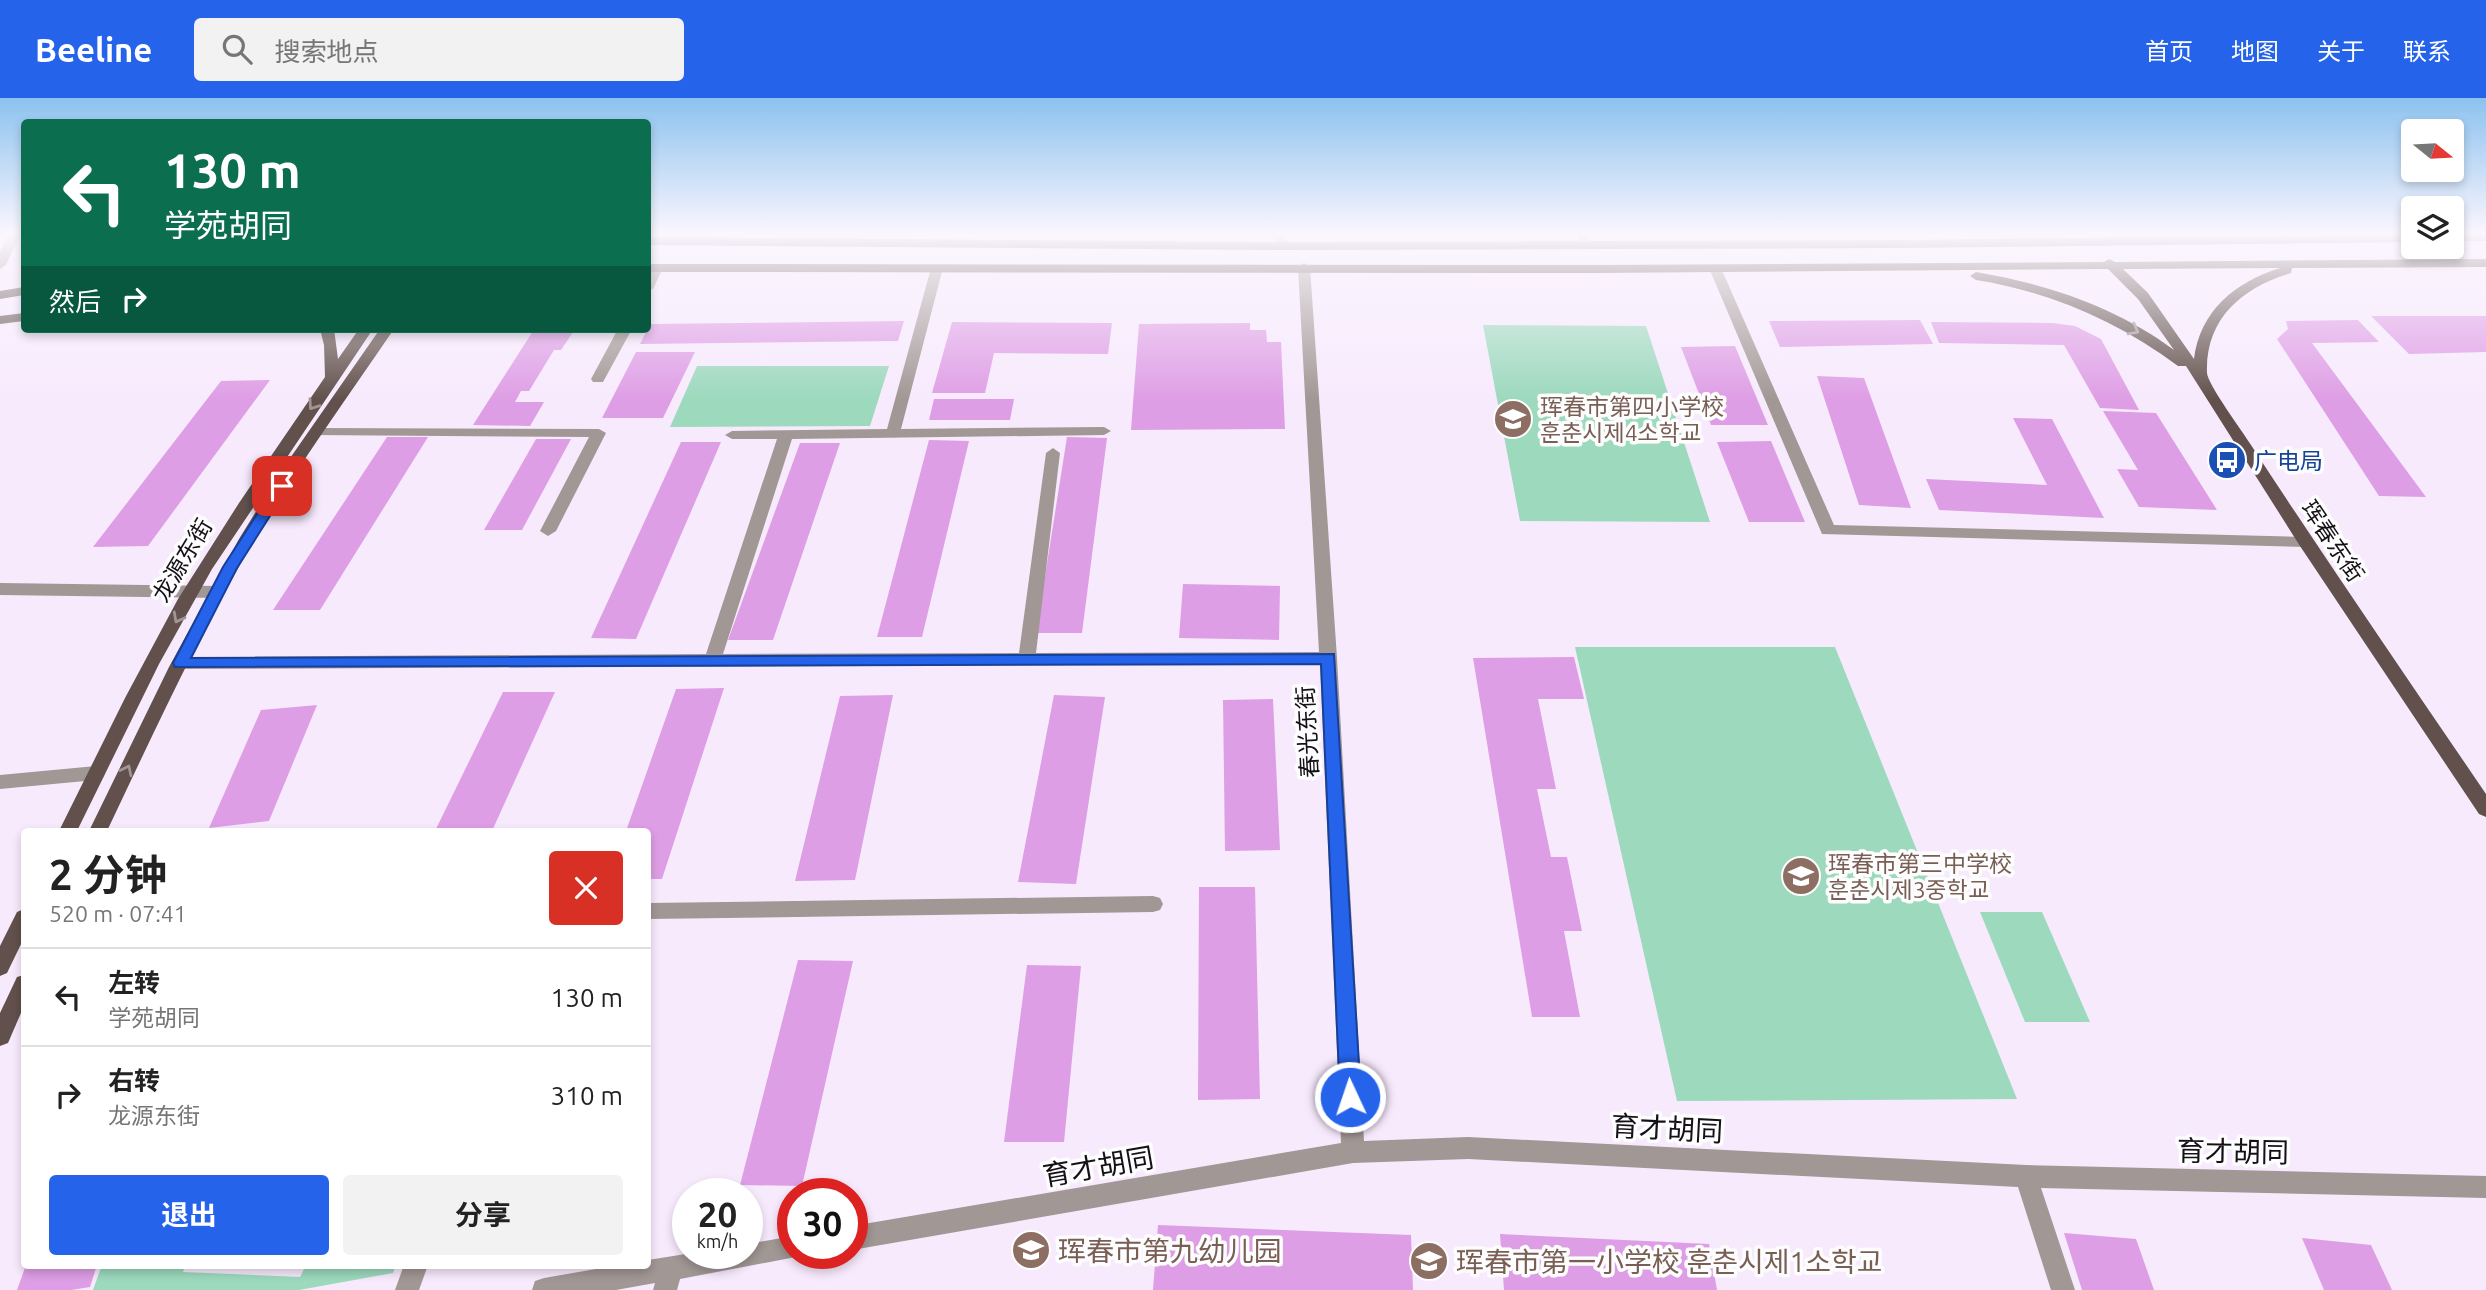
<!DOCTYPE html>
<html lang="zh">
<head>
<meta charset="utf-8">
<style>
  body { margin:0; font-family:Ubuntu,"Noto Sans SC","Noto Sans KR",sans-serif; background:#f2f2f2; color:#222; height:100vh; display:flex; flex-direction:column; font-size:26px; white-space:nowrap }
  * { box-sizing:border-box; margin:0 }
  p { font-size:23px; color:#767676 }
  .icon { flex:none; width:38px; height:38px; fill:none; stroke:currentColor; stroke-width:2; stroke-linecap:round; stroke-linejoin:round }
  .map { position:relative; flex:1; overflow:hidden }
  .side { position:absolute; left:21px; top:730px; width:630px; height:441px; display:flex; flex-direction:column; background:#fff; border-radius:7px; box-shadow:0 4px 10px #0003 }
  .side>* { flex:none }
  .top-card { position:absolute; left:21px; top:21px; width:630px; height:214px; border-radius:7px; box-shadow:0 4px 10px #0003; background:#0b6e4f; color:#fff; overflow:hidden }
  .needle { width:46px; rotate:108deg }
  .fabs { position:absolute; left:2401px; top:21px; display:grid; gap:14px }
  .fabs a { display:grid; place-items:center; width:63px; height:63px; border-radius:7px; background:#fff; box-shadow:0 4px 10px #0003; font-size:35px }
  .speed { position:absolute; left:672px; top:1080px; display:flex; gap:14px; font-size:35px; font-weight:700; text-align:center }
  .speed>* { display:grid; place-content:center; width:91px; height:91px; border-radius:50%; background:#fff; box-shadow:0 4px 10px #0003; line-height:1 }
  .speed small { font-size:18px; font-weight:400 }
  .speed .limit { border:10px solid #d22; background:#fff; color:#111 }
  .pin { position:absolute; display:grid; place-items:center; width:60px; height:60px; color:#fff; margin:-30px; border-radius:14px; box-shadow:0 4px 10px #0006 }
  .me { position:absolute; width:77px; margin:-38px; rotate:357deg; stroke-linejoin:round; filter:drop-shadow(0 0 5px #0008) }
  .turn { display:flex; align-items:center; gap:24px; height:147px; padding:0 28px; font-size:32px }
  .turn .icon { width:91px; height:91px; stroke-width:2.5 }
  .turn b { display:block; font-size:49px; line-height:60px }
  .then { display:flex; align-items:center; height:66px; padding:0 28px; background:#0003; gap:14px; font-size:26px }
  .round { display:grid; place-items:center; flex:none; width:74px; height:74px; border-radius:7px; background:#f2f2f2 }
  .head { display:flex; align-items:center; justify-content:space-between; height:119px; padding:0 28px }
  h1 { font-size:42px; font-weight:700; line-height:52px }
  .action { display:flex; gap:14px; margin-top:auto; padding:14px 28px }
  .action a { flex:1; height:80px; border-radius:7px; background:#2563eb; color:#fff; font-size:28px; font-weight:700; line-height:80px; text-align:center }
  .action a+a { background:#f2f2f2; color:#222 }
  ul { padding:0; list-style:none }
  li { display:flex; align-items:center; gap:21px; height:98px; padding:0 28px; border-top:2px solid #e0e0e0 }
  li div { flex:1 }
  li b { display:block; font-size:26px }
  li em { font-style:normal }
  header { display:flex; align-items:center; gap:42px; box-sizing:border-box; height:98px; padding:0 35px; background:#2563eb; color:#fff }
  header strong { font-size:33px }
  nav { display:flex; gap:38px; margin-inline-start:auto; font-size:24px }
  .search { width:490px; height:63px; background:#f2f2f2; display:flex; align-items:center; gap:18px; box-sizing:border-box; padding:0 24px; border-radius:7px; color:#767676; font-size:26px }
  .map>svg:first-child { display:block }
  .green { fill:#9cd9bd }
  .building { fill:#de9ee5 }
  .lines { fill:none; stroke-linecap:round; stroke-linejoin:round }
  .minor { fill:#a19794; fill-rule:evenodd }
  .major { fill:#61504b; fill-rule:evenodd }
  .oneway { stroke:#9f9592 }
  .route { fill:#2563eb; stroke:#184099; stroke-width:2 }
  .labels { text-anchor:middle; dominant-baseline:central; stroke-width:7; stroke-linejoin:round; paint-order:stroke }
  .education-label { font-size:23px; fill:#785e54; stroke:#fdfdfd; text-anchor:start }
  .transit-label { font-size:23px; fill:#164399; stroke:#fdfdfd; text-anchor:start }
  .street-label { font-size:23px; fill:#151017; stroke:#fdfdfd }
  .near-street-label { font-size:28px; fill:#151017; stroke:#fdfdfd }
  .near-education-label { font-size:28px; fill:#785e54; stroke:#fdfdfd; text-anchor:start }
</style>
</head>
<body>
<header>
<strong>Beeline</strong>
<div class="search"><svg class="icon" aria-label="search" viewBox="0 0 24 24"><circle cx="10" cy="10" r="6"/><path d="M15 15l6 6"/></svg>搜索地点</div>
<nav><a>首页</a><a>地图</a><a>关于</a><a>联系</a></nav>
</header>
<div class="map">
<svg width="2486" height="1192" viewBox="0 0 2486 1192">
  <rect width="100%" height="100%" fill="#f7eafd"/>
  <g class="green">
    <path d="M1483 227 1646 228 1710 424 1520 423Z"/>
    <path d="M697 268H889L870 328 670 329Z"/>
    <path d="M1575 549H1835L2017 1001 1677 1003Z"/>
    <path d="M1980 814H2042L2090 924H2025Z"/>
    <path d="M102 1167H186L183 1174 300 1179 306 1167H396L393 1175 299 1192H93Z"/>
  </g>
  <g class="building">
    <path d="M2371 218H2486V254L2409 256Z"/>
    <path d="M1920 222 1933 246 1780 249 1769 223Z"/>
    <path d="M2358 222 2379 244 2312 245 2426 399 2379 398 2277 241 2288 231 2286 223Z"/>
    <path d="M904 223 898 243 640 246 650 226Z"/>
    <path d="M952 224 1112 225 1108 256 994 255 985 295H932Z"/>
    <path d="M1931 224 2053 225 2075 228 2101 241 2139 312 2100 310 2064 247 1939 245Z"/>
    <path d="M1250 225V232H1266L1267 244H1281L1285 331 1131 332 1139 226Z"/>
    <path d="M533 233 573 234 561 252H554L529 293H521L515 304H544L530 328 473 327Z"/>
    <path d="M1735 248 1768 327H1711L1681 249Z"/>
    <path d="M636 254H695L663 320H602Z"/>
    <path d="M1817 278 1864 280 1911 410 1859 407Z"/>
    <path d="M270 282 148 448 93 449 221 283Z"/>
    <path d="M934 301H1014L1010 322H929Z"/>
    <path d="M2103 313 2156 315 2217 412 2139 409 2117 371 2138 372Z"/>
    <path d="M2013 320 2052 321 2104 420 1939 412 1926 381 2047 387Z"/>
    <path d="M387 339H428L320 512H273Z"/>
    <path d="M1067 339 1107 340 1082 535H1036Z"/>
    <path d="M536 341H571L522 432H484Z"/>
    <path d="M929 342 969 343 922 539H877Z"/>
    <path d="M1771 343 1805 424H1749L1717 344Z"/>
    <path d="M681 344H721L636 541 591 540Z"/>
    <path d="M800 345H840L773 542H728Z"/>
    <path d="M1183 486 1280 488 1279 542 1179 540Z"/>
    <path d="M1574 559 1584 601H1538L1556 691H1537L1551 759H1567L1582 833H1564L1580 919H1532L1473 560Z"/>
    <path d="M724 590 662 781H648V733H626L676 591Z"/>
    <path d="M503 594H555L492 733H435Z"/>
    <path d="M893 597 855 782 795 783 840 598Z"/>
    <path d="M1054 597 1105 599 1076 786 1018 784Z"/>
    <path d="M1273 601 1280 752 1225 753 1223 602Z"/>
    <path d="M317 607 269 723 209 730 261 612Z"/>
    <path d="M1199 789H1255L1260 1001 1198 1002Z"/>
    <path d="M798 862 853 863 802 1088 740 1087Z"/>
    <path d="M1027 867 1081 868 1064 1044H1004Z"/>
    <path d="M1158 1127 1411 1137 1413 1192H1153Z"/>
    <path d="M2064 1135 2136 1141 2154 1192H2082Z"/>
    <path d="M1500 1136 1709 1146 1717 1192H1504Z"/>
    <path d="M2302 1140 2371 1147 2392 1192H2324Z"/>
    <path d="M26 1167H97L90 1189 71 1192H17Z"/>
  </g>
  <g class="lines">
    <g class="minor">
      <path d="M9 135H21L6 167 0 171V154Z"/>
      <path d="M1271 135H1283L1289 148 1287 151H1279Z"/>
      <path d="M1576 135H1588L1589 149H1581Z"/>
      <path d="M1304 165 1310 169 1337 560 1364 1043 1468 1039 2026 1067 2486 1078V1100L2041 1090 2075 1192H2051L2018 1089 1468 1061 1353 1065 852 1152V1128L1341 1045 1320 566 180 571 171 565 180 559 706 556 777 341H732L725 337 732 333 887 331 931 170 937 166 943 170 901 331 1104 329 1111 333 1104 337 792 341 723 556 1019 555 1046 355 1053 350 1060 355 1036 555 1319 554 1298 169Z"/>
      <path d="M657 166 663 170 653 191 648 192V176L653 167Z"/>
      <path d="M1715 166 1721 170 1834 427 2306 439 2314 444 2306 449 1822 436 1709 170Z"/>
      <path d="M618 231H632L603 284H593L591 281Z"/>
      <path d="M317 330 599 331 606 335 556 433 548 438 540 433 589 339 312 337 310 334 312 331Z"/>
      <path d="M0 485 218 488 226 494 218 500 0 497Z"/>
      <path d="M96 668 103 670 105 675 103 680 96 682 0 691V677Z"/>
      <path d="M1153 798 1160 800 1163 806 1160 812 1153 814 648 821V805Z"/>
      <path d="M793 1138V1155H803L801 1158 680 1181 677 1192H653L655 1185 616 1192H532L535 1183 544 1180 619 1167H648V1162L692 1155H747V1146Z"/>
      <path d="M404 1167H428L419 1192H395Z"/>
    </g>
    <g class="major">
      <rect x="2452" y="135" width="34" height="8"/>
      <path d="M2413 136V144L1897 150 1283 152 648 147V139L1283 144 1897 142Z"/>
      <path d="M2109 161 2115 164 2486 161V169L2292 170 2291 175C2243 189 2205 220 2207 275 2208 287 2243 334 2251 347 2328 465 2407 580 2486 696V719L2479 716 2300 448 2186 268H2178C2117 223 2051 194 1976 182L1970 178 1976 174C2047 186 2116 209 2174 252L2138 201 2108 171 1596 175 648 174V166L1596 167 2104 164ZM2280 170C2235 184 2200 213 2194 261L2148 195 2123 171Z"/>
      <path d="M24 189V197L0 201V193Z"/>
      <path d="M24 215V223L0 226V218Z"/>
      <path d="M320 231H334L338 261 359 231H373L212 471 159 566 77 733H59L125 600 178 501 239 405 325 279 324 247Z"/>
      <path d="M380 231H394C347 300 298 367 256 439 200 534 154 634 107 733H89L169 569 239 441 279 376Z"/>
      <path d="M24 811V840L7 875 0 878V848L17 814Z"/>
      <path d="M24 877V908L8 945 0 948V915L17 879Z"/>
    </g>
  </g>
  <defs><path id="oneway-chevron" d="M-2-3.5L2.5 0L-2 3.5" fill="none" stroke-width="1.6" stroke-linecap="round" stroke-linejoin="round" transform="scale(1.75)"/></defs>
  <g class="oneway">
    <use href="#oneway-chevron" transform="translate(2134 232) rotate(28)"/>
    <use href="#oneway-chevron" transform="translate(313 307) rotate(125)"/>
    <use href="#oneway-chevron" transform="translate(178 520) rotate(118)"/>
    <use href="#oneway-chevron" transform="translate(127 672) rotate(-64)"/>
  </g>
  <linearGradient id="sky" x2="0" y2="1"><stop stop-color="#8cc2ef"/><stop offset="0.45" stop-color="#fbf6fe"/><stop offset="1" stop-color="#fbf6fe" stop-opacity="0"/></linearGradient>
  <rect width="2486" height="302" fill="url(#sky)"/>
  <path class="route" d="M282 384 289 388 237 470 191 560 1334 556 1361 999 1358 1006 1350 1009 1343 1006 1340 999 1321 566 175 569 173 565 223 469 277 385Z"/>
  <defs>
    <symbol id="school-disc" viewBox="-11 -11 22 22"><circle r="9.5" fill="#8d6e63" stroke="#fdfdfd"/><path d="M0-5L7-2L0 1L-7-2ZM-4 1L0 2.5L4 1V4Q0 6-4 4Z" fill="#fff"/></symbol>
    <symbol id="bus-disc" viewBox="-11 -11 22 22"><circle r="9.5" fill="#1a4fb4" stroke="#fdfdfd"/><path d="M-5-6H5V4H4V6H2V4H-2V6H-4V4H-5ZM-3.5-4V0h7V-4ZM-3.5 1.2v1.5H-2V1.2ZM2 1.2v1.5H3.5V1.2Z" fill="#fff"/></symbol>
  </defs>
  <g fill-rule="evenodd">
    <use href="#school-disc" x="1491" y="299" width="44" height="44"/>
    <use href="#bus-disc" x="2205" y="340" width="44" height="44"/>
    <use href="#school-disc" x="1779" y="756" width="44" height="44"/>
    <use href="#school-disc" x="1009" y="1130" width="44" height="44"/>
    <use href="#school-disc" x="1407" y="1141" width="44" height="44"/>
  </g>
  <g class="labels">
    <g class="education-label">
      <text x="1540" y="308">珲春市第四小学校<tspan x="1540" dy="26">훈춘시제4소학교</tspan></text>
      <text x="1828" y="765">珲春市第三中学校<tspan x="1828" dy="26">훈춘시제3중학교</tspan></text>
    </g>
    <g class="transit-label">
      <text x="2254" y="362">广电局</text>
    </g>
    <g class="street-label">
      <text transform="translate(2333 443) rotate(56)">珲春东街</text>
      <text transform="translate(182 462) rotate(-59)">龙源东街</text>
      <text transform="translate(1307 634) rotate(-93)">春光东街</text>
    </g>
    <g class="near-street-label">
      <text transform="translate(1667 1030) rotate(3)">育才胡同</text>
      <text transform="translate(2233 1053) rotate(1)">育才胡同</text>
      <text transform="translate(1098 1068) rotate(-10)">育才胡同</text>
    </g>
    <g class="near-education-label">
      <text x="1058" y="1152">珲春市第九幼儿园</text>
      <text x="1456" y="1163">珲春市第一小学校 훈춘시제1소학교</text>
    </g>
  </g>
</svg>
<div class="fabs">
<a><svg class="needle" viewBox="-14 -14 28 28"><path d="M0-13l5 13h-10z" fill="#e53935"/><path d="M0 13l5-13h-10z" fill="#767676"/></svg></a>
<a><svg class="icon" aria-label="layers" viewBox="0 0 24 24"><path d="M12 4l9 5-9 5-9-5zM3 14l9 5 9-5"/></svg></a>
</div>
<div class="speed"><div>20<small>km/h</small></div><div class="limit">30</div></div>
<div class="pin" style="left:282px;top:388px;background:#d93025"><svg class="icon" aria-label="arrive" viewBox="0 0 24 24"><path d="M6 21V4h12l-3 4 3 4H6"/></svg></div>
<svg class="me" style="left:1350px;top:999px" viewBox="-20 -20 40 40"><circle r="17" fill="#2563eb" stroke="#fff" stroke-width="3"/><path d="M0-11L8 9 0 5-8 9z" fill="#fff"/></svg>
<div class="top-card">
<div class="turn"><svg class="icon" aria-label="left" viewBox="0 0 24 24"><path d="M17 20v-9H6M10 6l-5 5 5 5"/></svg><div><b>130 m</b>学苑胡同</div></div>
<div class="then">然后<svg class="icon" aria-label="right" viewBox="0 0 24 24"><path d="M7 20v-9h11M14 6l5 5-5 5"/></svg></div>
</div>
<section class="side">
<div class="head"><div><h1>2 分钟</h1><p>520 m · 07:41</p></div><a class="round" style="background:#d93025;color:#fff"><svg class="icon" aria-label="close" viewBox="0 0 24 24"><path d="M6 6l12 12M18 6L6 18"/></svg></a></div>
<ul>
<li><svg class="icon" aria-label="left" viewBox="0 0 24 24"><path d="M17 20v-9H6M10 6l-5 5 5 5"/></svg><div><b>左转</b><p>学苑胡同</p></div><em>130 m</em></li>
<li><svg class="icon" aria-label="right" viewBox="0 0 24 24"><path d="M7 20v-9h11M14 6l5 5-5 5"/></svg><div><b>右转</b><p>龙源东街</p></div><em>310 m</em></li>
</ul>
<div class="action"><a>退出</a><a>分享</a></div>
</section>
</div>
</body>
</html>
